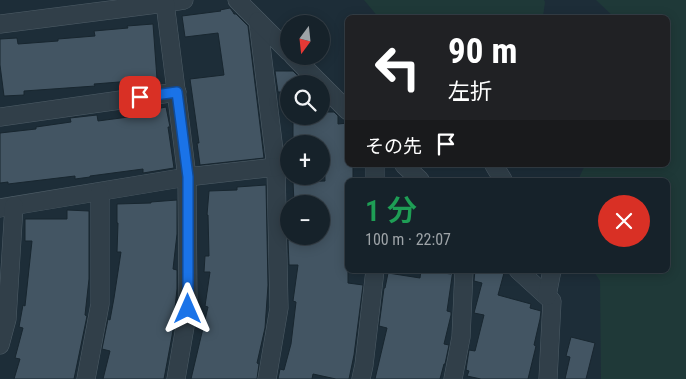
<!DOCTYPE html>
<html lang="ja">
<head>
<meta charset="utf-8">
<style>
  body { margin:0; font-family:"Roboto Condensed","Noto Sans JP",sans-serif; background:#232f36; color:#f1f3f6; height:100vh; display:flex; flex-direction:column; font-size:19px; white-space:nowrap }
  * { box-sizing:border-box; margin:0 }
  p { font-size:16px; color:#9ea4a8 }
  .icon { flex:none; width:28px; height:28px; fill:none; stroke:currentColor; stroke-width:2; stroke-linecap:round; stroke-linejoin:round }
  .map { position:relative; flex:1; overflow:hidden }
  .panel { position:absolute; left:345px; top:178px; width:325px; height:95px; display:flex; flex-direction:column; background:#16222a; border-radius:8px; box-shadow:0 2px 12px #0003,0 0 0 1px #353f47 }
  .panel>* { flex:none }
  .banner { position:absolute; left:345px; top:15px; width:325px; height:152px; border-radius:8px; box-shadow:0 2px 12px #0003,0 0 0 1px #353f47; background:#202124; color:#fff; overflow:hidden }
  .needle { width:32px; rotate:195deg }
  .fabs { position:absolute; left:280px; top:15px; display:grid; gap:10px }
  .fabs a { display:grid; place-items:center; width:50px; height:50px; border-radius:50%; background:#16222a; box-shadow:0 2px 12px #0003,0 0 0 1px #353f47; font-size:25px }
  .pin { position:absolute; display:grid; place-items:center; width:42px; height:42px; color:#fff; margin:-21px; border-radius:10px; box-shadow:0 2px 8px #0006 }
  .me { position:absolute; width:55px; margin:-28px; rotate:0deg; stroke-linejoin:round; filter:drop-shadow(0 0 4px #0008) }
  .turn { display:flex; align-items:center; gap:18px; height:105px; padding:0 20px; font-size:22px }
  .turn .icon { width:65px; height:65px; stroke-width:2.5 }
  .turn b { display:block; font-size:35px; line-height:42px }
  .then { display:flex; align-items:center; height:48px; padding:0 20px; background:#0003; gap:10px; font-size:19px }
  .round { display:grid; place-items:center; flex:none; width:52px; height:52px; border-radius:26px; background:#232f36 }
  .headline { display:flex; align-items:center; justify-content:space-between; height:85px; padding:0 20px }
  h1 { font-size:30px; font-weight:600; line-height:38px; color:#1e9e55 }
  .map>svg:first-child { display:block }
  .green { fill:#1f3938 }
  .building { fill:#435563; stroke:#18262f }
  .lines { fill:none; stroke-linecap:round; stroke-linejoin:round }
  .minor-casing { stroke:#4e5d67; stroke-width:19 }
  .minor { stroke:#313f49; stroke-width:18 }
  .route-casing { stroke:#114b97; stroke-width:12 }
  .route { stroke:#1a73e8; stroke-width:9 }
</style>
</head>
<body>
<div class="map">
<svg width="686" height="379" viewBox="0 0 686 379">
  <rect width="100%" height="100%" fill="#1d2d38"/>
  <g class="green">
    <path d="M364 0H544L545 2 543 17 379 18Z"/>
    <path d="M596 0H686V379H601L600 281 593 270H668V180H578L585 165H668V18L614 17Z"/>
  </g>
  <g class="building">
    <path d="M230 8 233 12 234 14H236L248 26 264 158 200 165 197 143H199L190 79 224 75 218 33 185 37 182 16 221 11 220 10Z"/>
    <path d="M153 24 157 79 94 84 95 86 24 91V95L4 96 0 65V39L17 38 18 44 58 41V39L95 36 94 31 128 28 127 26Z"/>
    <path d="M275 71H293L301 79V84H289V92H278Z"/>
    <path d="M166 107 170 127H168L174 168 143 173V169L90 176V177L75 179V176L8 184V182L0 183V133L36 129V127L71 122 70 118 97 115 98 121 136 116V113Z"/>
    <path d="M322 112H334L338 116V124L348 123V165H353V180H348V283L363 285 354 355 349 379H336L313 374 312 379H278L280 369 284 370 291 344 296 302 293 301 298 265H289L288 240 293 239V236H321V201L294 202 293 182 325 181 324 144H293V116H322Z"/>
    <path d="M266 185 268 285 265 328 257 363 259 364 257 379H191L208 307 205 306 210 272H204L205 256H209L208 215H207L209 191 237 190V187Z"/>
    <path d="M177 200V234L173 269 177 270V289L175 308 177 309 164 379H103L110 351 102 349 108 319 110 320 114 298 121 252H117L118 223H117V204L151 203V202Z"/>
    <path d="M67 210 89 211V279L85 315 87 316 74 379H14L20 359 15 358 23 328 19 327 23 305 25 306 32 241H25V219H67Z"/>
    <path d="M421 270 451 274V270H453L447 311 451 312V315L444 344 449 345 445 364H444L440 379H375L387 328 379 326 384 288H385L388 273 420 278Z"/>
    <path d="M475 270H493L504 273 498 295 531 304 530 308 541 311 540 319 534 345 536 346 528 379H481L467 376 469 371 466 370 469 350 475 351 484 315 474 313 482 283 474 281Z"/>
    <path d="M571 337 595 343 586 379H565L570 357 566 356Z"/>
  </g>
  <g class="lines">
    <defs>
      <g id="minor">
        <path d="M165 0V3L184 0"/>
        <path d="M237 0 258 21 276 167 279 308 267 379"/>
        <path d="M258 21 289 52"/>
        <path d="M0 24 165 3 187 177 188 309 176 379"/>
        <path d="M293 56 321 84"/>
        <path d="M321 84 348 111"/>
        <path d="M0 117 177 92"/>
        <path d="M404 165 420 180"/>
        <path d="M494 165 503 180"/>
        <path d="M375 180V165"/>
        <path d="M0 208 187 177 276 167"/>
        <path d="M518 270 552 301 548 379"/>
        <path d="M547 296 552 270"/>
        <path d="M0 345 7 319 14 206"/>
        <path d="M86 379 100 304V192"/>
        <path d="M361 379 364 365 375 270"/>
        <path d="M453 379 461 337 464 270"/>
      </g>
    </defs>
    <use href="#minor" class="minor-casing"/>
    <use href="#minor" class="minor"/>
  </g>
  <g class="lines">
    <defs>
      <path id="route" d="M140 97 177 92 188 177V309"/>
    </defs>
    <use href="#route" class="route-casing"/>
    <use href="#route" class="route"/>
  </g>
</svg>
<div class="fabs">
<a><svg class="needle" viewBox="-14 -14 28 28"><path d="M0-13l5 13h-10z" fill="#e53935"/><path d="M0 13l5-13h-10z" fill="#9ea4a8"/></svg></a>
<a><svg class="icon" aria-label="search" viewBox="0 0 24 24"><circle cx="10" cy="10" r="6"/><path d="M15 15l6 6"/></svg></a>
<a>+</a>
<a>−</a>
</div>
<div class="pin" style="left:140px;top:97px;background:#d93025"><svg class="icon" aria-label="arrive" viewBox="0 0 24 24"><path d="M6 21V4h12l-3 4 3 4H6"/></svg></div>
<svg class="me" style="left:188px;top:309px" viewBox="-20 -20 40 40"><path d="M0-17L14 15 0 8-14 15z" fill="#1a73e8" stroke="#fff" stroke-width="4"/></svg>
<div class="banner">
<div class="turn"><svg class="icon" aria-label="left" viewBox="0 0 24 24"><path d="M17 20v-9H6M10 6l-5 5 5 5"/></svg><div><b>90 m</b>左折</div></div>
<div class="then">その先<svg class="icon" aria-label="arrive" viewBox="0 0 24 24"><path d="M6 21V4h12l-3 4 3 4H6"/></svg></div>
</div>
<section class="panel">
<div class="headline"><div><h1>1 分</h1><p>100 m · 22:07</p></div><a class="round" style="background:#d93025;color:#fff"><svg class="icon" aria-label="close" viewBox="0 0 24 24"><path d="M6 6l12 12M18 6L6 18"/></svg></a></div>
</section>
</div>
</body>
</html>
